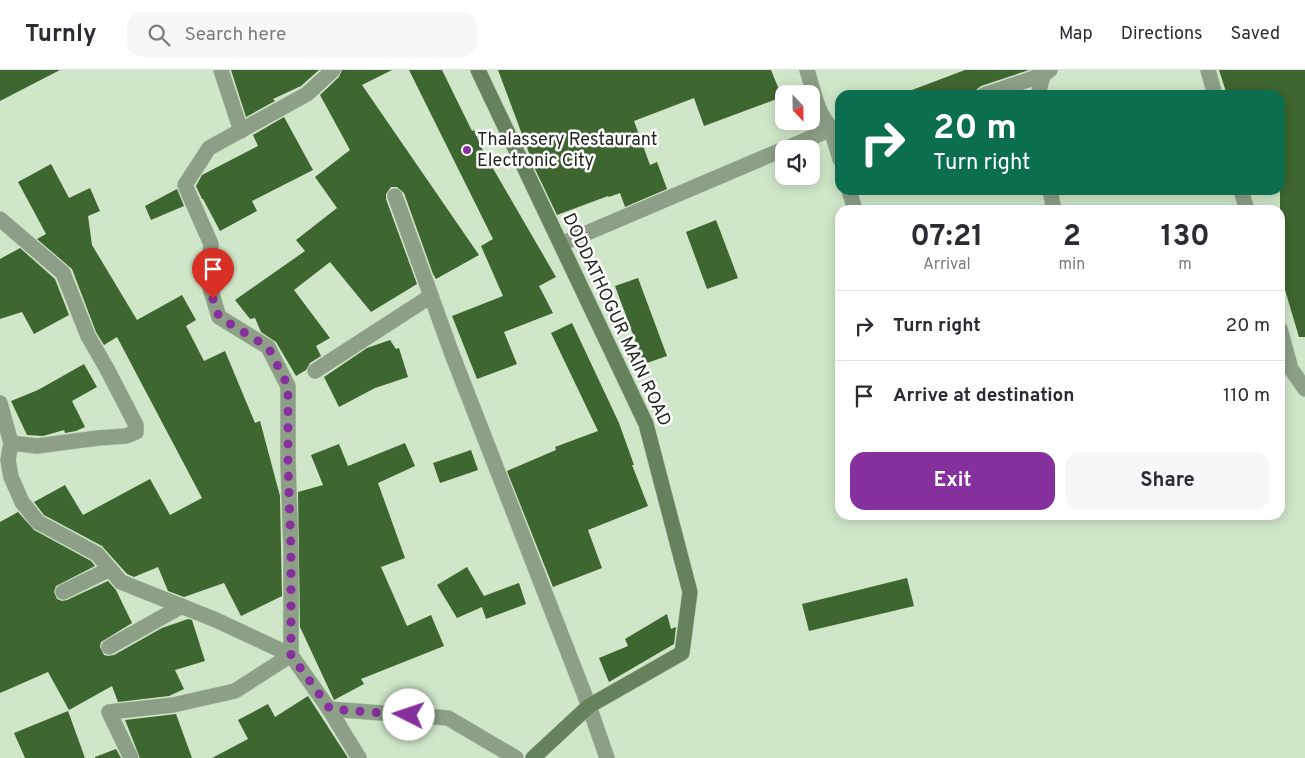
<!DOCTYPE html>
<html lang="en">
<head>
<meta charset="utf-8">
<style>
  body { margin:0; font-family:Overpass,sans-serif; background:#f7f7f7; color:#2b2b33; height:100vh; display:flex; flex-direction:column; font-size:19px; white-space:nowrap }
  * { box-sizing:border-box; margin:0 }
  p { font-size:16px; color:#7c7c81 }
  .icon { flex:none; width:28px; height:28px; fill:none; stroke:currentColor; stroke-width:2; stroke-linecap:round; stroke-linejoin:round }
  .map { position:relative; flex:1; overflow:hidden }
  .drawer { position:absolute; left:835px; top:135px; width:450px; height:315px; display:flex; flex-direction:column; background:#fff; border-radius:15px; box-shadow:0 2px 12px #0003 }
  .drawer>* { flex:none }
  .guide { position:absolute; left:835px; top:20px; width:450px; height:105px; border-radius:15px; box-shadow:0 2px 12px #0003; background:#0b6e4f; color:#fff; overflow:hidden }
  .needle { width:32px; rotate:158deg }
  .tools { position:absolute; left:775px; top:15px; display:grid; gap:10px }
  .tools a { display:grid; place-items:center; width:45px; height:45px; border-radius:10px; background:#fff; box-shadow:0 2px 12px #0003; font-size:25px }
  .pin { position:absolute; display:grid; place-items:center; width:42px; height:42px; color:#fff; margin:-51px -21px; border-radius:50% 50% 50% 0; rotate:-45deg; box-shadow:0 0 5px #0007 }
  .pin .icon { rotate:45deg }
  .me { position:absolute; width:55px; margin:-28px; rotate:274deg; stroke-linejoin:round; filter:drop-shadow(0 0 4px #0008) }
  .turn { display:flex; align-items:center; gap:18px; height:105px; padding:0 15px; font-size:22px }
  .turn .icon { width:65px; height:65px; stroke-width:2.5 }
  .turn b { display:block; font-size:35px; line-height:42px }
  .eta { display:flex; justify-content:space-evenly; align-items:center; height:85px; text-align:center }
  .eta b { font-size:30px; font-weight:700; line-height:35px }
  .button { display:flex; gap:10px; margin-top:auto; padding:10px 15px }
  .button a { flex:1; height:58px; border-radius:15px; background:#86309d; color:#fff; font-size:20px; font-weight:700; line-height:58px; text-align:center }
  .button a+a { background:#f7f7f7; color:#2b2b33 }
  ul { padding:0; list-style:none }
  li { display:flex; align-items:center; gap:15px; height:70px; padding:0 15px; border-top:1px solid #e1e1e2 }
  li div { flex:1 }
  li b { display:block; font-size:19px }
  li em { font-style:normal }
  header { display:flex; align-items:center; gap:30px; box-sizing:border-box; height:70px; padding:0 25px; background:#fff; border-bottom:1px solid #e1e1e2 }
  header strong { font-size:24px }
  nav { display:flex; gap:28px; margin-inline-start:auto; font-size:18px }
  .search { width:350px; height:45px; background:#f7f7f7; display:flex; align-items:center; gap:12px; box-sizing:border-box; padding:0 18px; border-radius:15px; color:#7c7c81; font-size:19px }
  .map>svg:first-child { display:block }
  .building { fill:#3e6630 }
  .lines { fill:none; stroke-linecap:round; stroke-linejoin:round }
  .lane-casing { stroke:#afc3a9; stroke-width:16 }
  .street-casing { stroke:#afc3a9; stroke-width:16 }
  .secondary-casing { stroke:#afc3a9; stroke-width:16 }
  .lane { stroke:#8da087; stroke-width:15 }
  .street { stroke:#8da087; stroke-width:15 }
  .secondary { stroke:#66825d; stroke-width:15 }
  .route { stroke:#86309d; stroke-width:9; stroke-dasharray:0 16.2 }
  .poi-dot { fill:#86309d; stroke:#fff; stroke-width:2 }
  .labels { text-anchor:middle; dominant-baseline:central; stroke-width:5; stroke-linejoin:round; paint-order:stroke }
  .poi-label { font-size:18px; fill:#1d261b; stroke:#fff; text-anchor:start }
  .street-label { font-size:18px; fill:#1d261b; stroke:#fff }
</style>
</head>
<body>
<header>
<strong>Turnly</strong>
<div class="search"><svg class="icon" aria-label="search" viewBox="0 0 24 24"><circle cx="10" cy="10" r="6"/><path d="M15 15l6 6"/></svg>Search here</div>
<nav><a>Map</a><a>Directions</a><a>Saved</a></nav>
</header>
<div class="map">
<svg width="1305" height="688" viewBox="0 0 1305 688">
  <rect width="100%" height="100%" fill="#cfe6c8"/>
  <g class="building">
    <path d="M0 0H60L0 31Z"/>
    <path d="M231 0H319L301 16 273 29 275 31 246 47Z"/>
    <path d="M342 0H392L362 15 479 185 436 209 433 204 404 123 397 117H391L386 124V129L417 214 371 242 330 192 294 220 330 268 316 276 321 286 310 293 306 300 296 306 276 272 261 262 255 248 250 249 235 230 305 181 296 170 337 138 315 107 350 80 320 25 339 7Z"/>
    <path d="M409 0H442L472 61 474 60 484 83 556 207 539 216 553 243 504 262 517 294 477 309 452 246 503 226 481 176 493 169Z"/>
    <path d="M498 0H771L782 27 704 56 694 28 634 51 650 95 657 92 667 119 625 137 620 123 609 127 608 126 557 145 535 99Z"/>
    <path d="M965 0H1029L981 16 977 19 975 25H904V23Z"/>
    <path d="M1219 0H1305V267H1299L1280 203V25H1227Z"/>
    <path d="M284 47 313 100 252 131 257 141 220 161 203 129H202L196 116 202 105 258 76 253 65Z"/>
    <path d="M51 94 69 128 90 118 100 141 88 146 92 175 137 250 182 225 196 250 186 256 204 291 225 281 255 353 260 351 280 426 282 526 241 546 224 513 184 527 168 521 158 497 134 507 127 504 102 476 44 445 34 432 65 415 83 445 150 409 170 445 202 428 117 267 104 275 96 262 72 199 37 169 46 164 18 112Z"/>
    <path d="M177 119 184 136 151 150 145 136Z"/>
    <path d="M716 150 738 208 707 219 686 162Z"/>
    <path d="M20 178 55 209 69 245 34 264 22 242 0 249V189Z"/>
    <path d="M638 208 667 286 644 294 615 216Z"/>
    <path d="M572 253 619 353 634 395H632L648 436 588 460 602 498 553 517 507 401 556 380 555 377 598 361 551 263Z"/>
    <path d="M390 270 396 279 399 278 408 307 375 318 339 337 324 307 367 278Z"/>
    <path d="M84 294 97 317 72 331 85 357 76 361 65 363 64 360 43 366 27 365 11 331 38 320Z"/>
    <path d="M405 373 415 396 378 413 405 488 381 497 407 556 431 545 444 576 361 609 364 614 334 630 300 557 298 422 323 415 311 385 339 374 348 396Z"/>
    <path d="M471 380 478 400 440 413 433 393Z"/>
    <path d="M18 442 34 460 91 491 95 496 56 516 54 522 57 529 62 531 67 530 108 511 116 520 132 553 101 572 100 577 104 585 108 586 114 585 162 558 188 549 192 550 205 591 175 600 184 619 169 626 118 632 112 616 69 640 48 602 0 623V452Z"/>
    <path d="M467 497 484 526 519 513 526 534 486 549 482 537 457 548 437 515Z"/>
    <path d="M907 508 914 536 809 561 802 534Z"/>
    <path d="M667 544 671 559 676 557 674 574 609 612 599 588 628 576 625 569Z"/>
    <path d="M308 626 348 688H212L248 669 238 650 268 634 275 647Z"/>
    <path d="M68 641 85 688H25L14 663Z"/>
    <path d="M176 644 192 688H140L125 650Z"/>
    <path d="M116 679 121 688H95V687Z"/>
  </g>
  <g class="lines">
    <defs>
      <g id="lane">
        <path d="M807 0C814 21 818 53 839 63"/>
        <path d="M984 25 1043 5 1050 0"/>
        <path d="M1038 25 1043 5"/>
        <path d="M785 79 831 59 840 89"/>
        <path d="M849 120 855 140"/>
        <path d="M1050 120 1054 140"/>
        <path d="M561 174 784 79"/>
      </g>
      <g id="street">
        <path d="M221 0 241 61"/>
        <path d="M1208 0 1215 25"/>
        <path d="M1241 120 1247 140"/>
        <path d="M395 126 452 284 589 636 607 688"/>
        <path d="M0 149 63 203 88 266 107 299 136 355V362L126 366 98 368 37 376 11 373"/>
        <path d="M1280 259 1291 299 1305 319"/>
        <path d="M315 301 431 226"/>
        <path d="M0 333 11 373 8 390 11 407 22 432 38 452 97 484 121 512 216 550 291 585 329 639 359 688"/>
        <path d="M63 522 110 499"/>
        <path d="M109 577 182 536"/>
        <path d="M329 639 448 648 516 688"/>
        <path d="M131 688 109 642 173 635 235 621 291 585V481L288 393V316L268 277 219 247 208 211 211 174 185 115 209 78 307 24 333 0"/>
      </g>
      <path id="secondary" d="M478 0 646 354 690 522 682 583 589 636 533 688"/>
    </defs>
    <use href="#lane" class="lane-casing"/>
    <use href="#street" class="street-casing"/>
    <use href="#secondary" class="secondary-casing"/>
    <use href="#lane" class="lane"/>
    <use href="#street" class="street"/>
    <use href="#secondary" class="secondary"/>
  </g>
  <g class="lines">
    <path class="route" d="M213 229 219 247 268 277 288 316V393L291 481V585L330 639 409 645"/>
  </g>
  <circle class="poi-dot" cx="467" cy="80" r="5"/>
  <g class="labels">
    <g class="poi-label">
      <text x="477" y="70">Thalassery Restaurant<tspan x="477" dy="21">Electronic City</tspan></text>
    </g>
    <g class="street-label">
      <text transform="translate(616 250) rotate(65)">DODDATHOGUR MAIN ROAD</text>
    </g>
  </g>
</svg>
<div class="tools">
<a><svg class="needle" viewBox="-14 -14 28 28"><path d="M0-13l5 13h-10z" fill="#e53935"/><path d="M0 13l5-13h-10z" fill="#7c7c81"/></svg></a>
<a><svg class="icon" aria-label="sound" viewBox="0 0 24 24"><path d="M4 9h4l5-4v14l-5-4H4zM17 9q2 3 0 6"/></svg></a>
</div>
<div class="pin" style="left:213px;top:229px;background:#d93025"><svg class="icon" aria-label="arrive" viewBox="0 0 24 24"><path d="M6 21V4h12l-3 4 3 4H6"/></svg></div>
<svg class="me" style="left:409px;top:645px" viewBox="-20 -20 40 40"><circle r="19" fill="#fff"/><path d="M0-13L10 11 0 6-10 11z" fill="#86309d"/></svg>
<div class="guide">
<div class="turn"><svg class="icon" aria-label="right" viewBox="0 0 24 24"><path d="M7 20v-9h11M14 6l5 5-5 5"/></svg><div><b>20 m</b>Turn right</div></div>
</div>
<section class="drawer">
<div class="eta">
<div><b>07:21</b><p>Arrival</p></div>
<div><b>2</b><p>min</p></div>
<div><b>130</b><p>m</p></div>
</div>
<ul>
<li><svg class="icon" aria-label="right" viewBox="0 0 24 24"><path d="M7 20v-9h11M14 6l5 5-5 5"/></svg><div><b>Turn right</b></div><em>20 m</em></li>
<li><svg class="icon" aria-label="arrive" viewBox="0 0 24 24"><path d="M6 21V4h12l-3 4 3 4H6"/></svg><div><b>Arrive at destination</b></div><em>110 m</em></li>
</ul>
<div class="button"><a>Exit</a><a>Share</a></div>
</section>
</div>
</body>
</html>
